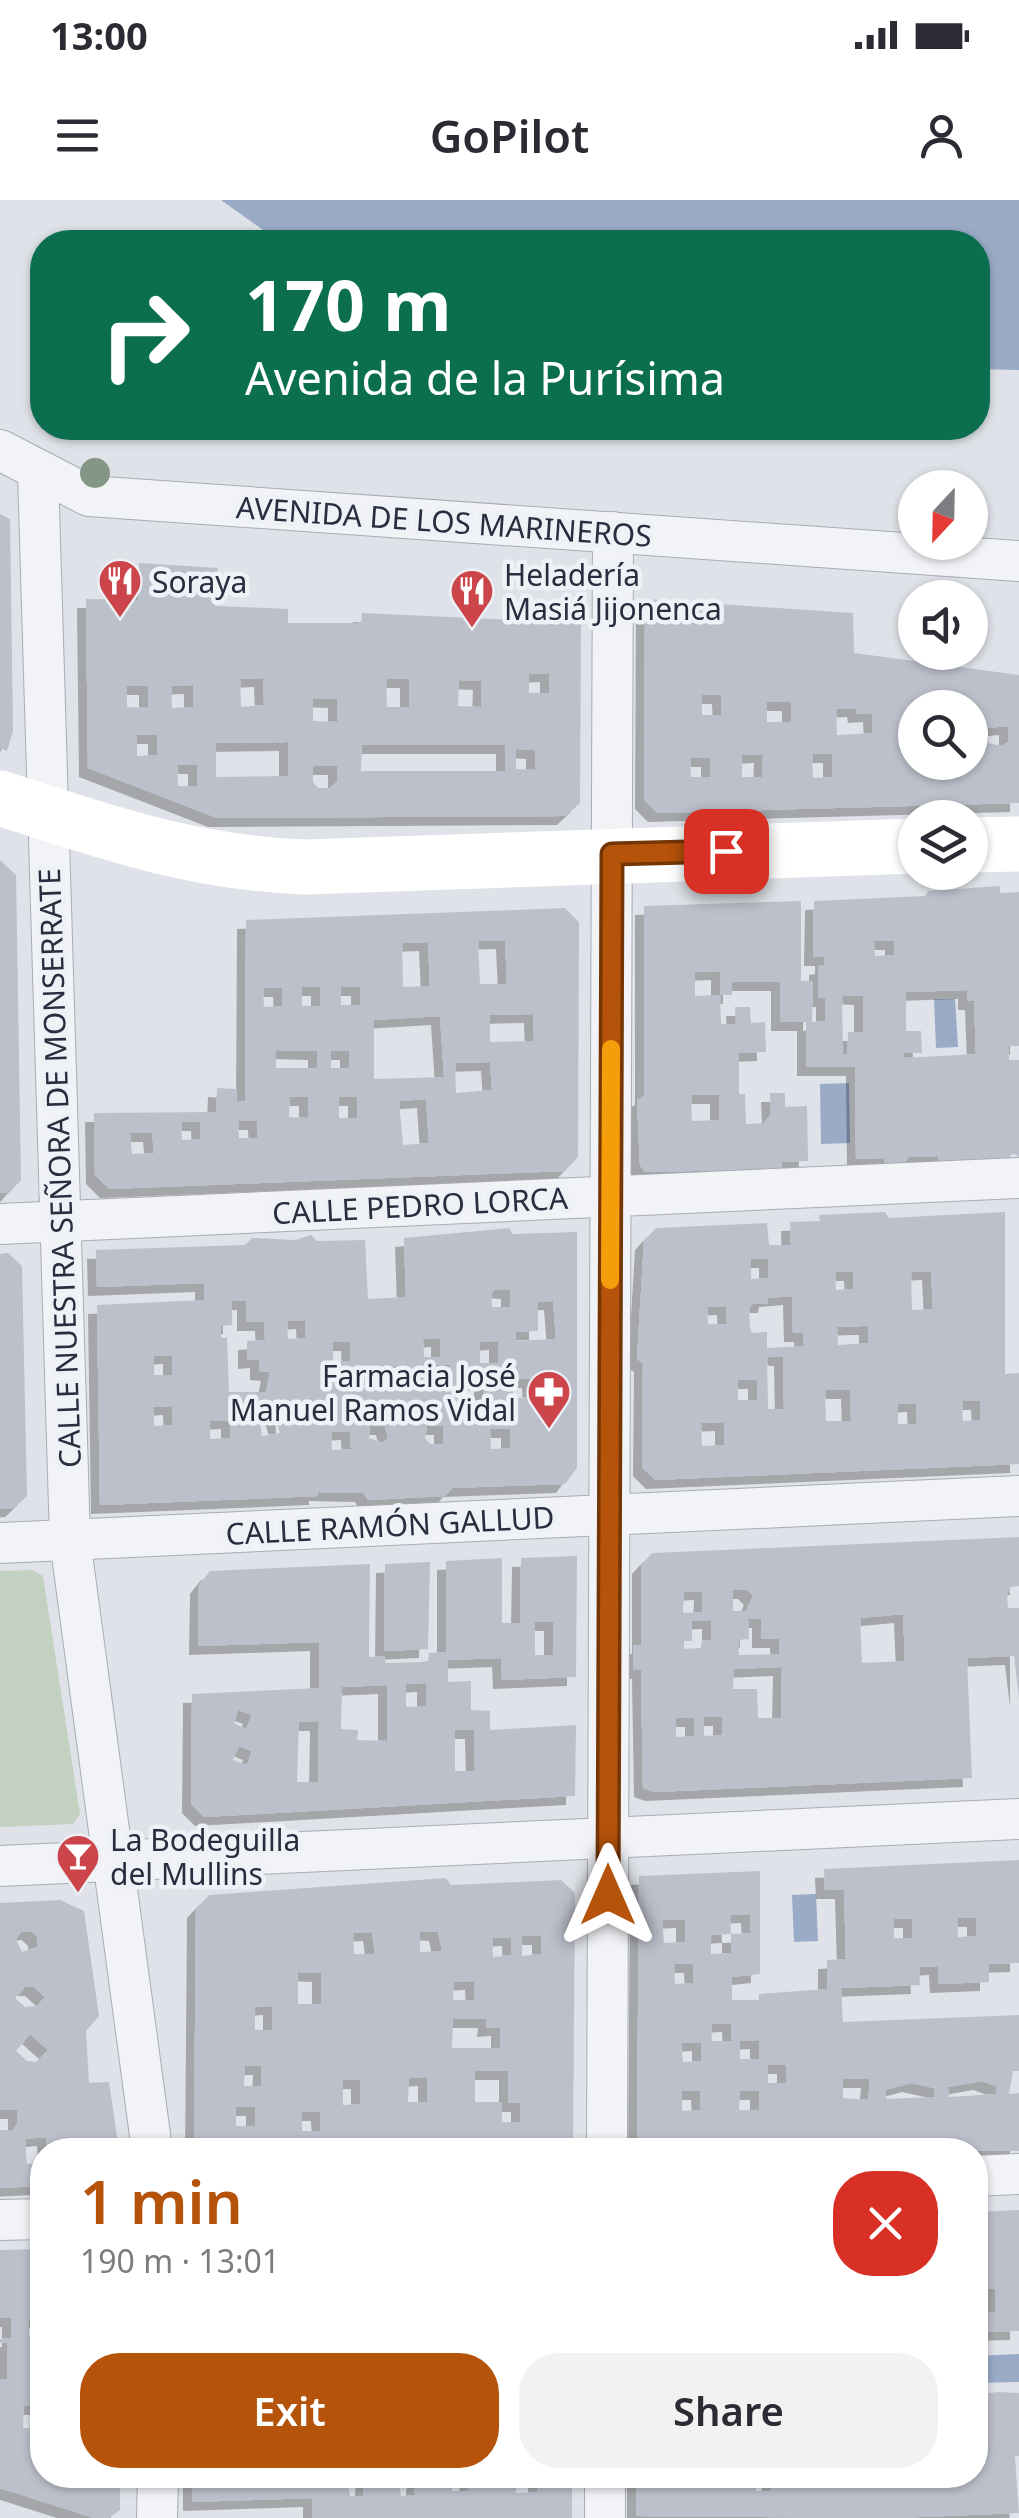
<!DOCTYPE html>
<html lang="en">
<head>
<meta charset="utf-8">
<style>
  body { margin:0; font-family:"Noto Sans",sans-serif; background:#f2f2f3; color:#2b2b33; height:100vh; display:flex; flex-direction:column; font-size:38px; white-space:nowrap }
  * { box-sizing:border-box; margin:0 }
  p { font-size:32px; color:#7c7c81 }
  .icon { flex:none; width:55px; height:55px; fill:none; stroke:currentColor; stroke-width:2; stroke-linecap:round; stroke-linejoin:round }
  .map { position:relative; flex:1; overflow:hidden }
  .drawer { position:absolute; left:30px; top:1938px; width:958px; height:350px; display:flex; flex-direction:column; background:#fff; border-radius:40px; box-shadow:0 2px 8px #0004 }
  .drawer>* { flex:none }
  .guide { position:absolute; left:30px; top:30px; width:960px; height:210px; border-radius:40px; box-shadow:0 2px 8px #0004; background:#0b6e4f; color:#fff; overflow:hidden }
  .needle { width:65px; rotate:202deg }
  .buttons { position:absolute; left:898px; top:270px; display:grid; gap:20px }
  .buttons a { display:grid; place-items:center; width:90px; height:90px; border-radius:50%; background:#fff; box-shadow:0 2px 8px #0004; font-size:50px }
  .pin { position:absolute; display:grid; place-items:center; width:85px; height:85px; color:#fff; margin:-42px; border-radius:20px; box-shadow:0 5px 15px #0006 }
  .me { position:absolute; width:110px; margin:-55px; rotate:0deg; stroke-linejoin:round; filter:drop-shadow(0 0 8px #0008) }
  .turn { display:flex; align-items:center; gap:35px; height:210px; padding:0 50px; font-size:45px }
  .turn .icon { width:130px; height:130px; stroke-width:2.5 }
  .turn b { display:block; font-size:70px; line-height:85px }
  .round { display:grid; place-items:center; flex:none; width:105px; height:105px; border-radius:40px; background:#f2f2f3 }
  .head { display:flex; align-items:center; justify-content:space-between; height:170px; padding:0 50px }
  h1 { font-size:60px; font-weight:600; line-height:75px; color:#b45309 }
  .primary-button { display:flex; gap:20px; margin-top:auto; padding:20px 50px }
  .primary-button a { flex:1; height:115px; border-radius:40px; background:#b45309; color:#fff; font-size:40px; font-weight:600; line-height:115px; text-align:center }
  .primary-button a+a { background:#f2f2f3; color:#2b2b33 }
  .status { display:flex; justify-content:space-between; align-items:center; height:70px; padding:0 50px; background:#fff; direction:ltr }
  .status svg { height:28px; fill:currentColor }
  header { display:flex; justify-content:space-between; align-items:center; height:130px; padding:0 50px; background:#fff; font-size:45px; font-weight:600 }
  .map>svg:first-child { display:block }
  .green { fill:#c3d2c0 }
  .water { fill:#9aabc8 }
  .building { fill:#bcc0cb; fill-rule:evenodd; filter:url(#shadow) }
  .lines { fill:none; stroke-linecap:round; stroke-linejoin:round }
  .street-casing { stroke:#a8acb5; stroke-width:42 }
  .street { stroke:#f2f3f6; stroke-width:40 }
  .secondary { stroke:#fff; stroke-width:55 }
  .tree { fill:#849786 }
  .route-casing { stroke:#753606; stroke-width:25 }
  .route { stroke:#b45309; stroke-width:18 }
  .slow { stroke:#f59e0b; stroke-width:18 }
  .labels { text-anchor:middle; dominant-baseline:central; stroke-width:9; stroke-linejoin:round; paint-order:stroke }
  .street-label { font-size:30px; fill:#282e3f; stroke:#eef1f6 }
  .poi-label { font-size:30px; fill:#282e3f; stroke:#eef1f6; text-anchor:start }
</style>
</head>
<body>
<div class="status"><b>13:00</b><svg viewBox="0 0 49 12"><path d="M0 12V9h3v3zM5 12V6h3v6zM10 12V3h3v9zM15 12V0h3v12zM26 1h20v11H26zM47 4h2v5h-2z"/></svg></div>
<header><svg class="icon" aria-label="menu" viewBox="0 0 24 24"><path d="M4 6h16M4 12h16M4 18h16"/></svg>GoPilot<svg class="icon" aria-label="person" viewBox="0 0 24 24"><circle cx="12" cy="8" r="4"/><path d="M4 21q1-7 8-7t8 7"/></svg></header>
<div class="map">
<svg width="1019" height="2318" viewBox="0 0 1019 2318">
  <defs>
    <filter id="shadow"><feDropShadow dx="-9" dy="9" stdDeviation="0" flood-color="#0004"/></filter>
  </defs>
  <rect width="100%" height="100%" fill="#dfe2e8"/>
  <path class="green" d="M32 1370 43 1376 80 1614 73 1624 0 1627V1371Z"/>
  <g class="water">
    <path d="M221 0H1019V170L978 169V42H280Z"/>
    <path d="M934 799H955L958 847 936 848Z"/>
    <path d="M849 883 850 943 821 944 820 884Z"/>
    <path d="M816 1694 818 1741 794 1742 792 1695Z"/>
    <path d="M1019 2154V2182L975 2183V2156Z"/>
  </g>
  <g class="building">
    <path d="M0 314 10 319 13 531 7 551 0 548Z"/>
    <path d="M139 363 218 368 215 406 288 409V423H361L362 413 581 423 580 603 566 616 217 618 88 568 86 399 138 400ZM549 473V493H529V474ZM263 478 264 505 241 507 240 479ZM386 479H409V507H387ZM459 480 482 481 481 507 458 506ZM193 485V507L172 508 171 486ZM127 486H148V508L127 507ZM313 498 337 499V522L313 521ZM137 535H157V555L137 556ZM288 542V576L216 577V543ZM362 545H505V571H361ZM516 549 535 550V570L516 569ZM177 565H197V586H178ZM313 566H337V582L330 588H318L313 582Z"/>
    <path d="M645 399 853 413 854 453 1019 475V603L657 613 644 600ZM702 495H721L722 515H702ZM767 502H791V522H767ZM856 508 857 514 872 513 873 533 837 535 836 509ZM915 508H970V562H915ZM1008 526V542L1002 546 988 543V528ZM763 554 762 577H742V555ZM812 554H832V577L813 578ZM690 558H710V577H691Z"/>
    <path d="M0 660 16 675 21 980 9 993H0Z"/>
    <path d="M1000 686V693L1019 692V846H1008L1009 860H1019V957L1015 954 1010 955V960L938 962V956L908 957 905 963 884 964V958L856 959 855 867H806V822H780V782H732V795H720V771L695 772V796L720 795 721 824H736L735 807H750L751 823 765 822 766 852 739 853V894H745L746 924 764 923 771 914 770 893H785V907L807 906 808 961 782 962V969L645 972 640 965 637 900 644 896V706L801 701V781H813L812 822 825 821V798H818V766L824 765V757H813L814 701 925 696 928 691ZM874 741H894V755L875 756ZM967 790V801H974L976 854 904 858V853H922L921 831H906V792ZM842 795 863 796V832H848L847 854H843ZM691 895H719V920L692 921Z"/>
    <path d="M565 708 579 722 578 957 565 971 109 989 95 975 94 913 216 912 217 888 236 889 237 901H245L246 720ZM505 740 507 784H480L478 741ZM428 742 430 786 403 787 402 743ZM302 787H320V806H302ZM341 787H360V805H341ZM263 788H282L283 806 264 807ZM533 814 534 841 490 842V815ZM440 816 444 877 374 879V820ZM276 850 317 851V868H276ZM331 851H349V868H331ZM490 862 492 890 456 893 455 863ZM290 897H308V918L289 917ZM339 897H357V918H339ZM426 899 429 943 403 945 399 901ZM238 921H257L258 938H239ZM181 922H200L201 939 182 940ZM130 933H152L154 953 132 954Z"/>
    <path d="M885 1012 889 1018 1005 1012V1174L1019 1173V1264L655 1280 642 1267 643 1163 637 1159 644 1041 656 1028 767 1023 769 1045H791L790 1022 820 1021 819 1015ZM751 1059H768V1078L751 1079ZM931 1071 933 1109 912 1110 911 1072ZM835 1072H853L854 1089 836 1090ZM792 1096 793 1133H803L804 1146 767 1148V1132L752 1133 750 1128 749 1109 752 1104H767L768 1098ZM726 1106 727 1124H708L707 1107ZM862 1126H868V1143L838 1145 837 1127ZM767 1156 783 1157 784 1209H768ZM738 1180H757V1200H738ZM825 1190H850L851 1221H826ZM962 1201H980L981 1220 963 1221ZM916 1203 917 1224H898V1204ZM724 1222V1245L702 1246 701 1223Z"/>
    <path d="M510 1028 512 1034 577 1032V1268L565 1284 452 1288 445 1296 368 1300 364 1293 318 1292V1296L100 1305 97 1105 204 1100V1083L97 1087 96 1050 245 1045 252 1038 295 1040 311 1035 317 1041 365 1040 368 1099 406 1097 404 1038ZM496 1089 510 1090V1107H492L491 1093ZM232 1101H246V1122H264L265 1140 247 1141V1160L259 1159V1171L270 1172 266 1192H229L227 1138H221V1126L232 1125ZM553 1101 556 1139 516 1141V1132L538 1131V1102ZM305 1120 306 1138 288 1139 287 1121ZM440 1138V1157H424L423 1139ZM498 1141V1163H480V1142ZM333 1142H350L351 1161 333 1162ZM172 1155V1175H154V1156ZM433 1165H449V1183L432 1182ZM396 1166 395 1185 378 1184V1167ZM361 1167V1187H340L338 1168ZM513 1179H531L532 1197 513 1198ZM483 1181V1200H465L464 1182ZM172 1206 173 1225 154 1226V1207ZM305 1206V1224L285 1225 284 1207ZM274 1214 280 1233 262 1236 259 1216ZM230 1220V1238L210 1239V1221ZM370 1226H385L388 1238 383 1243 369 1238ZM427 1226H443V1244H430L425 1238ZM490 1229H510V1248L491 1249ZM350 1231 351 1249 332 1250 331 1232Z"/>
    <path d="M8 1053 22 1066 27 1296 14 1308 0 1309V1054Z"/>
    <path d="M1019 1337V1386L1011 1387 1007 1394 1008 1408H1019V1498L1014 1456 967 1458 972 1578 654 1592 643 1588 641 1470H633V1445H641V1365L652 1353ZM733 1390H747L753 1396 746 1411H733ZM703 1391 702 1412 683 1413 684 1392ZM903 1414 905 1461 862 1463 860 1418ZM748 1419H761V1439H779L780 1454 739 1455 738 1440 749 1439ZM711 1420V1441L702 1440 701 1448 684 1449V1441H692V1421ZM782 1467 781 1518H758L757 1489H733L734 1469ZM704 1517H722V1535L704 1536ZM676 1518H694V1536L676 1537Z"/>
    <path d="M577 1356 576 1477 502 1480 501 1458 448 1460V1482L471 1481V1510L490 1511V1530L576 1525 575 1596 204 1617 191 1604 192 1494 319 1488V1442L198 1446 199 1385 210 1371 370 1364 369 1457 385 1456V1463L428 1462 429 1453 446 1452V1361L502 1358V1423H520L521 1358ZM535 1422H553V1455H535ZM426 1483V1506L406 1507V1484ZM387 1485V1541L357 1540 358 1530 341 1529 342 1487ZM238 1510 252 1515 246 1529 234 1523ZM299 1522H319L318 1582H297ZM455 1530H474L475 1571H455ZM239 1546 252 1551 247 1565 233 1560Z"/>
    <path d="M430 1362 428 1449 384 1451 385 1364Z"/>
    <path d="M1019 1660V1763L989 1764V1782L939 1784 938 1766 919 1767 920 1785 841 1788 843 1822 1019 1815V1871H1013L1009 1894 1019 1893V1951L637 1947 639 1676 760 1671V1774L732 1777V1800H759V1794L827 1789V1760L846 1759 844 1690H825L824 1669ZM750 1714 751 1733 731 1734V1753L711 1754V1735L731 1734 730 1715ZM957 1718H976V1736L958 1737ZM685 1719V1742L664 1743 662 1720ZM894 1719H912V1738H894ZM674 1764H693L694 1783 675 1784ZM731 1823 732 1841H712L711 1824ZM759 1840V1859H740V1841ZM701 1842V1861L683 1862 681 1843ZM768 1865H786V1883H768ZM843 1879H870L868 1900 843 1898ZM982 1881 996 1886V1894L949 1897 948 1887ZM911 1883 934 1888V1897L886 1899 885 1890ZM682 1891H700L701 1910 682 1911ZM740 1891H759V1910H739Z"/>
    <path d="M446 1678 451 1685 561 1680 575 1693 573 1950H474L451 1945V1950H194L196 1709 209 1695ZM420 1731 438 1732 442 1751 420 1752ZM372 1732 375 1754H354L353 1733ZM522 1736H541V1754L522 1756ZM511 1737 512 1755 493 1757 492 1738ZM298 1772 321 1773V1804H298ZM474 1781 475 1800H453L454 1782ZM272 1806V1830H255V1807ZM453 1819H487L486 1828 500 1827V1848H452ZM245 1866H262L261 1886H244ZM475 1871H508V1903H520V1922H502V1902H475ZM427 1877V1902H408L409 1878ZM343 1880H360V1904L343 1905ZM236 1907H255V1926H236ZM302 1912H320L321 1931H302Z"/>
    <path d="M60 1700 84 1711 99 1816 86 1831 89 1883 109 1882 119 1950H47L46 1937 25 1939 27 1964 42 1963V1986L0 1988V1930H13L17 1924V1910H0V1703ZM31 1731 37 1737V1747L22 1752 16 1739 21 1732ZM25 1787H34L45 1797 37 1806 25 1807 15 1798ZM30 1834 48 1850 37 1862 27 1861 16 1851Z"/>
    <path d="M1019 2010V2131L977 2132 976 2112H995V2089H975V2012Z"/>
    <path d="M42 2049V2119H29V2136H42V2206H24L23 2228 42 2229V2275H120V2310L109 2318H94L0 2288V2179H7L8 2142 0 2143V2139L11 2138V2118H0V2050Z"/>
    <path d="M998 2192 1019 2193V2256H1015L1019 2313 896 2318 636 2316V2275H711V2284H731V2275H756V2291H770L771 2275H818L819 2286H837V2275H975V2195Z"/>
    <path d="M192 2275H312V2285H323V2275H346L350 2296H363L365 2275H398L401 2296 414 2295 416 2275H441L440 2282 452 2283V2291H469L468 2275H516V2293L537 2292V2275H572V2318H312V2298L192 2302Z"/>
  </g>
  <g class="lines">
    <defs>
      <g id="street">
        <path d="M0 250 89 296 1019 361"/>
        <path d="M38 273 70 1340 152 1950"/>
        <path d="M0 1024 1019 978"/>
        <path d="M0 1343 1019 1296"/>
        <path d="M0 1666 1019 1619"/>
        <path d="M607 1950 613 332"/>
        <path d="M975 1976 1019 1974"/>
        <path d="M0 2020 42 2019"/>
        <path d="M157 2318 158 2275"/>
        <path d="M605 2318V2275"/>
      </g>
    </defs>
    <use href="#street" class="street-casing"/>
    <use href="#street" class="street"/>
    <g class="secondary">
      <path d="M0 598C105 632 193 663 305 667L915 646"/>
      <path d="M970 645 1019 644"/>
    </g>
  </g>
  <circle class="tree" cx="95" cy="273" r="15"/>
  <g class="lines">
    <defs>
      <path id="route" d="M608 1695 612 654 726 651"/>
    </defs>
    <use href="#route" class="route-casing"/>
    <use href="#route" class="route"/>
    <path class="slow" d="M610 1080 611 849"/>
  </g>
  <defs>
    <symbol id="restaurant-pin" viewBox="-11 -11 22 30"><path d="M0 17L-7.5 6A9.5 9.5 0 1 1 7.5 6Z" fill="#cc454b" stroke="#eef1f6"/><path d="M-5-6h1v4h1v-4h1v4h1v-4h1v5L-1.5 .5V6h-2V.5L-5-1ZM5-6V6H3V1.5H1.5Q1.5-4 5-6Z" fill="#fff"/></symbol>
    <symbol id="pharmacy-pin" viewBox="-11 -11 22 30"><path d="M0 17L-7.5 6A9.5 9.5 0 1 1 7.5 6Z" fill="#cc454b" stroke="#eef1f6"/><path d="M-2-6h4v4h4v4h-4v4h-4v-4h-4v-4h4Z" fill="#fff"/></symbol>
    <symbol id="bar-pin" viewBox="-11 -11 22 30"><path d="M0 17L-7.5 6A9.5 9.5 0 1 1 7.5 6Z" fill="#cc454b" stroke="#eef1f6"/><path d="M-6-5H6L.8 .8V4.5H3.5V6h-7V4.5H-.8V.8Z" fill="#fff"/></symbol>
  </defs>
  <g fill-rule="evenodd">
    <use href="#restaurant-pin" x="95" y="356" width="50" height="68"/>
    <use href="#restaurant-pin" x="447" y="366" width="50" height="68"/>
    <use href="#pharmacy-pin" x="524" y="1167" width="50" height="68"/>
    <use href="#bar-pin" x="53" y="1631" width="50" height="68"/>
  </g>
  <g class="labels">
    <g class="street-label">
      <text transform="translate(444 321) rotate(4)">AVENIDA DE LOS MARINEROS</text>
      <text transform="translate(59 968) rotate(-92)">CALLE NUESTRA SEÑORA DE MONSERRATE</text>
      <text transform="translate(420 1005) rotate(-3)">CALLE PEDRO LORCA</text>
      <text transform="translate(390 1325) rotate(-3)">CALLE RAMÓN GALLUD</text>
    </g>
    <g class="poi-label">
      <text x="504" y="374">Heladería<tspan x="504" dy="34">Masiá Jijonenca</tspan></text>
      <text x="152" y="381">Soraya</text>
      <text x="516" y="1175" text-anchor="end">Farmacia José<tspan x="516" dy="34">Manuel Ramos Vidal</tspan></text>
      <text x="110" y="1639">La Bodeguilla<tspan x="110" dy="34">del Mullins</tspan></text>
    </g>
  </g>
</svg>
<div class="buttons">
<a><svg class="needle" viewBox="-14 -14 28 28"><path d="M0-13l5 13h-10z" fill="#e53935"/><path d="M0 13l5-13h-10z" fill="#7c7c81"/></svg></a>
<a><svg class="icon" aria-label="sound" viewBox="0 0 24 24"><path d="M4 9h4l5-4v14l-5-4H4zM17 9q2 3 0 6"/></svg></a>
<a><svg class="icon" aria-label="search" viewBox="0 0 24 24"><circle cx="10" cy="10" r="6"/><path d="M15 15l6 6"/></svg></a>
<a><svg class="icon" aria-label="layers" viewBox="0 0 24 24"><path d="M12 4l9 5-9 5-9-5zM3 14l9 5 9-5"/></svg></a>
</div>
<div class="pin" style="left:726px;top:651px;background:#d93025"><svg class="icon" aria-label="arrive" viewBox="0 0 24 24"><path d="M6 21V4h12l-3 4 3 4H6"/></svg></div>
<svg class="me" style="left:608px;top:1695px" viewBox="-20 -20 40 40"><path d="M0-17L14 15 0 8-14 15z" fill="#b45309" stroke="#fff" stroke-width="4"/></svg>
<div class="guide">
<div class="turn"><svg class="icon" aria-label="right" viewBox="0 0 24 24"><path d="M7 20v-9h11M14 6l5 5-5 5"/></svg><div><b>170 m</b>Avenida de la Purísima</div></div>
</div>
<section class="drawer">
<div class="head"><div><h1>1 min</h1><p>190 m · 13:01</p></div><a class="round" style="background:#d93025;color:#fff"><svg class="icon" aria-label="close" viewBox="0 0 24 24"><path d="M6 6l12 12M18 6L6 18"/></svg></a></div>
<div class="primary-button"><a>Exit</a><a>Share</a></div>
</section>
</div>
</body>
</html>
